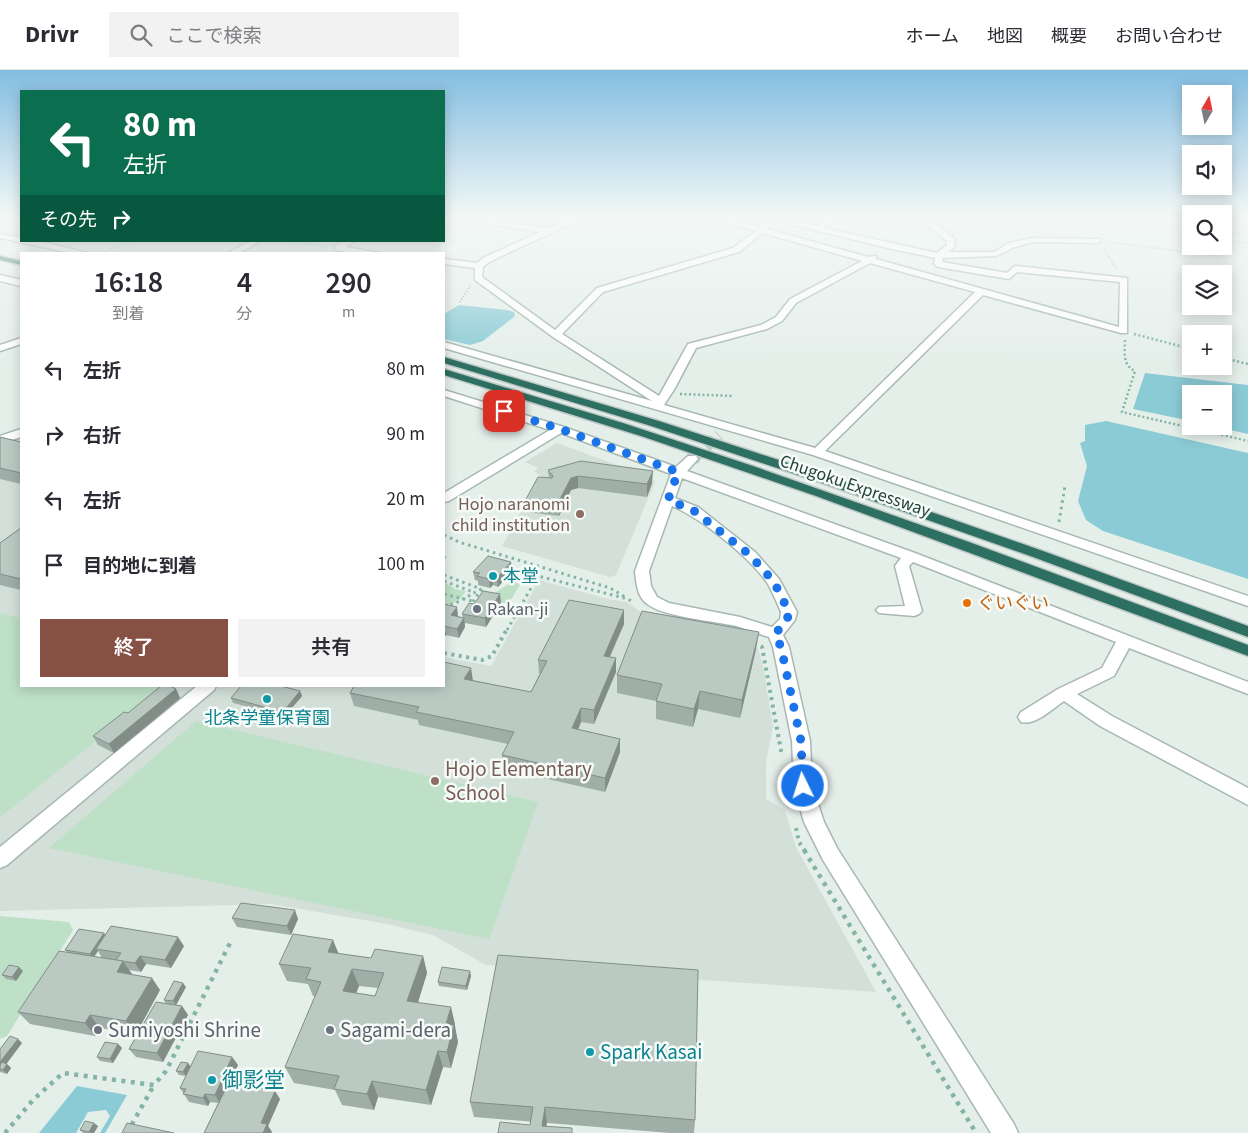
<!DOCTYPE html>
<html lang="ja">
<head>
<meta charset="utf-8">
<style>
  body { margin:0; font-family:"Source Sans 3","Noto Sans JP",sans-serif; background:#f2f2f3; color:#2b2b33; height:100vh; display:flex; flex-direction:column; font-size:19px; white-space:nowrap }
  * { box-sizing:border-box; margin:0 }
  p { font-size:16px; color:#7c7c81 }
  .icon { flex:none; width:28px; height:28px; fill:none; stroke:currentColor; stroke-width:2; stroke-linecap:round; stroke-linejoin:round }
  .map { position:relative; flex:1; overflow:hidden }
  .details { position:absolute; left:20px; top:182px; width:425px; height:435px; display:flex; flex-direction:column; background:#fff; border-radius:0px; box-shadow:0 2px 12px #0003 }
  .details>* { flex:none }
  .hud { position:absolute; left:20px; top:20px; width:425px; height:152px; border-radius:0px; box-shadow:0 2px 12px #0003; background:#0b6e4f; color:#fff; overflow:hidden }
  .needle { width:32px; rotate:9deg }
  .fabs { position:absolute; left:1182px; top:15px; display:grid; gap:10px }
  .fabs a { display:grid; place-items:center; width:50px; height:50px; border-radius:0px; background:#fff; box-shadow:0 2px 12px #0003; font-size:25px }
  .pin { position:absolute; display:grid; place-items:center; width:42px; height:42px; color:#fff; margin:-21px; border-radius:10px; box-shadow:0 2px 8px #0006 }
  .me { position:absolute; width:55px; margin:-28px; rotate:356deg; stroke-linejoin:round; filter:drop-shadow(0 0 4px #0008) }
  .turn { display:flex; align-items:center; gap:18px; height:105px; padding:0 20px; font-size:22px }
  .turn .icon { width:65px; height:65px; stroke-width:2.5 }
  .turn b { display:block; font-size:35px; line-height:42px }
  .then { display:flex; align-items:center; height:48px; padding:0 20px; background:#0003; gap:10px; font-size:19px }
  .eta { display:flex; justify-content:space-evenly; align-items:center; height:85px; text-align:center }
  .eta b { font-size:30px; font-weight:600; line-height:35px }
  .primary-button { display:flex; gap:10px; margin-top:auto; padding:10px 20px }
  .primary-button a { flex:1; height:58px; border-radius:0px; background:#875045; color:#fff; font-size:20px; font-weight:600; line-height:58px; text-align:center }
  .primary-button a+a { background:#f2f2f3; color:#2b2b33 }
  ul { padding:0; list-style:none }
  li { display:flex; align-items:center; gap:15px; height:65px; padding:0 20px }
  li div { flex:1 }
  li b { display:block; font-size:19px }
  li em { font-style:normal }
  header { display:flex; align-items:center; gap:30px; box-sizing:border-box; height:70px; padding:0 25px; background:#fff; border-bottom:1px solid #e1e1e2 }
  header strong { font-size:24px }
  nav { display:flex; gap:28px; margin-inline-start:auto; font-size:18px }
  .search { width:350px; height:45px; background:#f2f2f3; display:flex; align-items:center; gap:12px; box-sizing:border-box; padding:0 18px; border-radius:0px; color:#7c7c81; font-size:19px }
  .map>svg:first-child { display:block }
  .built { fill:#d3dfd9 }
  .green { fill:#bde0c6 }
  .water { fill:#8bcbd6 }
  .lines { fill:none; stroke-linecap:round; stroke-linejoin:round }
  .minor-tunnel-far1 { stroke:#beccc7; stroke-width:11; stroke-dasharray:11 5.5; stroke-linecap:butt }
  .minor-tunnel { stroke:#beccc7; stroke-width:14; stroke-dasharray:14 7; stroke-linecap:butt }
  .minor-casing { stroke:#a7b8b1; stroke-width:3 }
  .highway-casing { stroke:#c1cac8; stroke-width:3 }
  .path-far4 { stroke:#84b4a4; stroke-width:2; stroke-dasharray:1 2; stroke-linecap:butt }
  .path-far3 { stroke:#84b4a4; stroke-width:2.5; stroke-dasharray:2 2.5; stroke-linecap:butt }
  .path-far2 { stroke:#84b4a4; stroke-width:3; stroke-dasharray:2.5 4; stroke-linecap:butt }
  .path-far1 { stroke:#84b4a4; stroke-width:4; stroke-dasharray:3 4.5; stroke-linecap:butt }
  .path { stroke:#84b4a4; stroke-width:4.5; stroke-dasharray:4 5.5; stroke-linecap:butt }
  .minor { fill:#fff; fill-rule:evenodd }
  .highway { fill:#2d7061; fill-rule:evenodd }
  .wall { fill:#a0aea8; fill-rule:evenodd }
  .shaded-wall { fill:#828d88 }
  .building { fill:#bacac3; stroke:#828d88; fill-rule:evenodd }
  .route { stroke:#1a73e8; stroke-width:9; stroke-dasharray:0 16.2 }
  .education-dot { fill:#8d6e63; stroke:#f6fbf8; stroke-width:2 }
  .culture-dot { fill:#0f9aa8; stroke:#f6fbf8; stroke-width:2 }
  .food-dot { fill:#e8710a; stroke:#f6fbf8; stroke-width:2 }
  .worship-dot { fill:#6b7280; stroke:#f6fbf8; stroke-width:2 }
  .labels { text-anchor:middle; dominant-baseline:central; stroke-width:5; stroke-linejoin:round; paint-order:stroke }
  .street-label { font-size:18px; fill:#234239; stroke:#f6fbf8 }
  .education-label { font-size:18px; fill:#785e54; stroke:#f6fbf8; text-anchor:end }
  .culture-label { font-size:18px; fill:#0d838f; stroke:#f6fbf8; text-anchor:start }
  .food-label { font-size:18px; fill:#c56008; stroke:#f6fbf8; text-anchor:start }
  .worship-label { font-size:18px; fill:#5b616d; stroke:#f6fbf8; text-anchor:start }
  .near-education-label { font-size:21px; fill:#785e54; stroke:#f6fbf8; text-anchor:start }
  .near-worship-label { font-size:21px; fill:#5b616d; stroke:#f6fbf8; text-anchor:start }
  .near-culture-label { font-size:21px; fill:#0d838f; stroke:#f6fbf8; text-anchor:start }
</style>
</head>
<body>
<header>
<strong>Drivr</strong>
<div class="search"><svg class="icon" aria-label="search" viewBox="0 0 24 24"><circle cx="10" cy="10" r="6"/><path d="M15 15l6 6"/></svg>ここで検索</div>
<nav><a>ホーム</a><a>地図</a><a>概要</a><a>お問い合わせ</a></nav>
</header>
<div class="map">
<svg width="1248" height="1063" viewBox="0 0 1248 1063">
  <rect width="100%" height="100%" fill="#e5efea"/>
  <g class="built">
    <path d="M21 367V616H195L0 780V373Z"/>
    <path d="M557 373 652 408 655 412 616 505 610 507 502 476 541 406 534 402 538 398 525 392Z"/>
    <path d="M539 510 608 529 627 532 649 548 742 569 758 578 764 601 773 657 766 692V729L785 740 796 777 876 922 486 895 433 865 387 854 271 834 0 841V799L213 616H444V587L491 596Z"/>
  </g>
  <g class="green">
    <path d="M444 512 455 519 466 521 458 532 444 535Z"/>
    <path d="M516 512 520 515 508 534 489 529 490 526 510 513Z"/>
    <path d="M0 543 21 548V616H165L0 747Z"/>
    <path d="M196 651 538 732 489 869 49 778Z"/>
    <path d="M0 846 69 852 73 860 7 966 0 969Z"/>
  </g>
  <g class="water">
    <path d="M459 235 507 240 514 242 515 246 483 271 470 275 444 269V244Z"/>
    <path d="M1145 303 1248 315V364L1213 356H1224V324H1191V351L1133 339Z"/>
    <path d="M1106 351 1248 383V509L1103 461 1086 450 1078 431 1087 396 1080 373 1085 371V355Z"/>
    <path d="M77 1016 127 1025 105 1063H100L110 1046 106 1040 88 1042 76 1063H39Z"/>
  </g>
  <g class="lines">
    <path class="minor-tunnel-far1" d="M694 388 719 365"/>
    <path class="minor-tunnel" d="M692 389 695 386"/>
    <defs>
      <g id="minor">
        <path d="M449 146H464L547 158 561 152 538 148 535 146 568 148 571 146H577L573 153 491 191 483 197 482 207 555 260 597 218 733 178 756 161 708 148V146H718L760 157 765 153H771L772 155 767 159 868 187 876 186V189L1119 257 1120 212 1017 202 1009 209 938 197 934 194 935 188 892 179 757 146H769L815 156 839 146H847L823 158 937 183 947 175V171L915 146C930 146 942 159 954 168L955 176 949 182H994L1009 173 1033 168 1100 169 1101 171 1097 173 1033 172 1015 177 996 186 943 188 942 192 1007 203 1015 196 1127 208V263H1121L983 225 825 381 1248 526V536L813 385 444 278V272L652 331 553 267 475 210V198L444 194V189L477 193 485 187 540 162 452 148ZM763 163 862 191 790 229 776 247 761 255 688 274 659 326 562 264 603 222 739 182ZM870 193 975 222 815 378 664 335 675 318 696 278 767 259 782 251 796 233Z"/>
        <path d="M0 164 21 168V171H39L92 184H75L0 168Z"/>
        <path d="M250 171H261L237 184H226Z"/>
        <path d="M344 171H354L346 177 385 184H362L335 180V176Z"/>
        <path d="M0 205 21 210V216L0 211Z"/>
        <path d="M21 268V274L0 281V275Z"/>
        <path d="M444 320 564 357 676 397 688 386H696L698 389 687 401 915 483 1248 612V624L1129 578 1114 606 1077 624 1112 646 1248 718V735L1100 656 1064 631C1052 639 1035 656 1021 652L1018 647 1021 642 1058 619 1102 598 1116 572 913 492 909 496 922 541 919 544 914 546 879 543 876 540 879 537 905 536 895 496 901 488 682 408 675 428 698 437 755 482 779 509 797 542 795 550 783 565 789 577 810 671 812 716 824 752 837 778 1014 1054 1018 1063H991L823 790 804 752 794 716 792 671 773 577 769 567C758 564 747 559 736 556 715 551 661 547 646 533 637 526 636 511 635 501L671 404 561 363 449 431 444 432V423L550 360 444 326ZM672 436C701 448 751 488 768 514 773 523 777 533 781 542L780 549 772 557 740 547 669 533 657 527 651 516 649 501Z"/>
        <path d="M21 359V367L0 374V366Z"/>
        <path d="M197 616H216L214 620 7 795 0 798V777Z"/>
      </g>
      <g id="highway">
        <path d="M0 186 21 191V195L0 190Z"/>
        <path d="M444 287 659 351 831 407 1043 481 1248 556V567L1033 487 822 413 651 356 444 293Z"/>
        <path d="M444 299 623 353 753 396 969 472 1248 575V586L816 426 644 367 444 305Z"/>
      </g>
    </defs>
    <use href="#minor" class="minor-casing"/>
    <use href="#highway" class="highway-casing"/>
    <g class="path-far4">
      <path d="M952 146 984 153 1020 150 1048 151 1056 160"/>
      <path d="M1048 151 1054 146"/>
      <path d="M1248 151V154"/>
      <path d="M1224 164 1248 163"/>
      <path d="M1224 170 1248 173"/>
      <path d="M290 171 326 177"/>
      <path d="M1108 172 1219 186 1223 184 1221 176"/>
      <path d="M1104 179 1117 199"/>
      <path d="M100 184 131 171"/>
      <path d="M460 232 470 216"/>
    </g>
    <g class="path-far3">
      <path d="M1134 264 1191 279"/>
      <path d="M1125 270C1125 282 1122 295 1135 301L1122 342 1248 371"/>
      <path d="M1224 288 1248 294"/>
      <path d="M680 324 734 326"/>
    </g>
    <g class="path-far2">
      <path d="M1059 452 1065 416"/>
      <path d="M444 465 459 472 610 518 625 527"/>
      <path d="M444 488 445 486"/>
      <path d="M444 505 481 519"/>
      <path d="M444 511 473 522"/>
      <path d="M444 524 472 531"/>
      <path d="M444 536 456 533 481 519"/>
      <path d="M469 537 482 519"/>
      <path d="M507 560 538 506 628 529 634 533"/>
    </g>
    <g class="path-far1">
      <path d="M754 573 762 577 782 686"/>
      <path d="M444 583 482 590 492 586 507 559"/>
      <path d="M796 758 799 772 805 781"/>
    </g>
    <g class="path">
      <path d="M804 780 976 1063"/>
      <path d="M5 1063 33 1030 63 1003 154 1015 166 1001 232 869"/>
      <path d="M127 1063 154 1015"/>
    </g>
    <use href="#minor" class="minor"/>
    <use href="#highway" class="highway"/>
  </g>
  <g class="wall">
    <path d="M0 367 21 372V414L0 409Z"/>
    <path d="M548 400 652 413 647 427 578 418 571 420 559 446 527 442 526 429 549 408Z"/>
    <path d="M21 458V520L0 515V473Z"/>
    <path d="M512 501 498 517 493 515 490 518 478 515V511L475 510 473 502Z"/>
    <path d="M501 533 486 557 465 553V557L459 568 446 565 444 567V534L458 546 457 547 463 548 462 544 474 534Z"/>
    <path d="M624 554 610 587 616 588V602L594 654 581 652 578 659 620 669V682L605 722 504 699 502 685 508 674 419 655 418 650 354 636 350 623 471 598 472 610 531 622 540 603H539L538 590Z"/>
    <path d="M756 579 740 648 698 639 693 657 656 649V631L617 623V605Z"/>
    <path d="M176 619 180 628 114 683 98 675 93 666 128 643Z"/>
    <path d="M300 621 302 626 285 646 233 633 231 628Z"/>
    <path d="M232 848 298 849 291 865 237 857Z"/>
    <path d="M105 865 184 876 171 898 146 894 141 902 129 900 132 904 160 920 136 964 100 958 95 966 30 954 18 942 67 882 65 880ZM98 881 102 888 94 887Z"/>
    <path d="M338 884 371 888 423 886 427 903 418 932 455 954 454 956 458 972 451 998 443 997 431 1035 378 1027 374 1040 342 1035 335 1020 294 1013 285 997 315 926H313L308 914 287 911 279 894ZM359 916 378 918 375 926 356 923Z"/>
    <path d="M498 885 695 1050 694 1063H670L474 1047 470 1032Z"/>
    <path d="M23 901 16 911 6 909 2 905Z"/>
    <path d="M471 906 467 920 439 916 438 912Z"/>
    <path d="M186 917 176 935 182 936 188 945 163 992 136 987 129 979 166 934 164 930Z"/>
    <path d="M22 973 6 993 11 998 7 1004 0 1002V979Z"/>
    <path d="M118 974 122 978 113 993 100 991 97 987Z"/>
    <path d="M232 987 238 995 230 1012 280 1029 268 1056 272 1062 271 1063H204L218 1033 210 1032 208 1036 189 1032 180 1018 186 1006 179 1005 176 1001Z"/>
    <path d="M98 1056 94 1063H83L80 1060Z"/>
  </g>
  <g class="shaded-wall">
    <path d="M653 401 652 413 647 427V414Z"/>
    <path d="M578 406V418L571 420 559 446 558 433 571 408Z"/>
    <path d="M511 492 512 501 498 517 497 508Z"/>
    <path d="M492 507 493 515 490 518 489 509Z"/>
    <path d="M500 524 501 533 486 557 485 548Z"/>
    <path d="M457 537 458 546 453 554 451 545Z"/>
    <path d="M624 540V554L604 599V586Z"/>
    <path d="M464 548 465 557 459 568 457 559Z"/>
    <path d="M444 556 446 565 444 568Z"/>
    <path d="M759 562 756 579 740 648 742 630Z"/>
    <path d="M616 588V602L594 654V640Z"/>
    <path d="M471 598 473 611 464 609Z"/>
    <path d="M176 619 180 628 114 683 109 674Z"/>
    <path d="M300 621 302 626 285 646 283 642Z"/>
    <path d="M700 621 698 639 693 657 694 639Z"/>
    <path d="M581 638V652L573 672 572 658Z"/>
    <path d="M620 669V682L605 722V708Z"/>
    <path d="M295 840 298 849 291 865 287 856Z"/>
    <path d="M104 863 107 867 96 879 98 881 93 888 90 884Z"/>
    <path d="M178 867 184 876 171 898 165 890Z"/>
    <path d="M333 870 340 887 328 882Z"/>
    <path d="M140 886 146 894 141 902 135 893Z"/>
    <path d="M423 886 427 903 413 948 407 931Z"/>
    <path d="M123 891 132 904 117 902Z"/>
    <path d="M19 897 23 901 16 911 12 907Z"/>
    <path d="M352 899 359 916 350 938 343 921Z"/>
    <path d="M470 901 471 906 467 920 466 916Z"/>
    <path d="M152 908 160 920 136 964 126 951Z"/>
    <path d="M183 913 186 917 176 935 173 931Z"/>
    <path d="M182 936 188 945 163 992 157 983Z"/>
    <path d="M451 937 455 954V956L458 972 451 998 447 982 446 954Z"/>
    <path d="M90 945 100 958 95 966 85 953Z"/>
    <path d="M18 969 22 973 2 1000 0 999V992Z"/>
    <path d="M118 974 122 978 113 993 110 989Z"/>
    <path d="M438 981 443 997 431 1035 426 1020Z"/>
    <path d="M232 987 238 995 220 1033 215 1025Z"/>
    <path d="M188 993 191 997 186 1006 183 1002Z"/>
    <path d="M7 994 11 998 7 1004 3 1000Z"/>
    <path d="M372 1011 378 1027 374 1040 367 1024Z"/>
    <path d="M275 1021 280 1029 268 1056 272 1062 271 1063H263L261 1053Z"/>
    <path d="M205 1024 210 1032 208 1036 203 1028Z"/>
    <path d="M545 1037 547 1053 545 1063 542 1056Z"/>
    <path d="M94 1053 98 1056 94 1063H90L89 1062Z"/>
  </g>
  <g class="building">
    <path d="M0 367 21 372V403L0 398Z"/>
    <path d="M581 391 653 401 647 414 578 406 571 408 558 433 526 429 538 407 552 408 553 406 548 400Z"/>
    <path d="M21 458V509L0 504V473Z"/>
    <path d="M488 486 511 492 497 508 492 507 489 509 477 506 480 503 473 502Z"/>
    <path d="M483 521 500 524 485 548 462 544 469 533 474 534Z"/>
    <path d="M569 530 624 540 604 586 616 588 594 640 581 638 572 658 620 669 605 708 502 685 514 662 416 642 419 637 350 623 354 616H444V592L471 598 464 609 531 622 547 591 538 590Z"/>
    <path d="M444 534 457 537 451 545 464 548 457 559 444 556V557Z"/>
    <path d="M642 541 759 562 742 630 700 621 694 639 656 631 662 614 617 605Z"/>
    <path d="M161 616H170L176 619 109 674 93 666 124 642 128 643Z"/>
    <path d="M241 616H281L300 621 283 642 231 628Z"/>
    <path d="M241 833 295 840 287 856 232 848Z"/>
    <path d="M111 856 178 867 165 890 140 886 135 893 116 890 121 883 96 879Z"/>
    <path d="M79 859 104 863 90 884 65 880Z"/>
    <path d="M293 864 333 870 328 882 371 888 375 879 423 886 407 931 451 937 446 954 454 955 447 982 438 981 426 1020 372 1011 367 1024 334 1019 339 1006 285 997 321 912 306 909 311 898 279 894ZM352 899 384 903 375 926 343 921Z"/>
    <path d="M59 881 123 891 117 902 152 908 126 951 90 945 85 953 18 942Z"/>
    <path d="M498 885 698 900 695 1050 545 1037 542 1056 572 1058V1063H498L500 1052 530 1055 533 1037 470 1032Z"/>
    <path d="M9 895 19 897 12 907 2 905Z"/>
    <path d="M442 897 470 901 466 916 438 912Z"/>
    <path d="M174 911 183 913 173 931 164 930Z"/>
    <path d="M156 932 182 936 157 983 129 979Z"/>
    <path d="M10 966 18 969 0 992V979Z"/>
    <path d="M105 972 118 974 110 989 97 987Z"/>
    <path d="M198 981 232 987 215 1025 205 1024 203 1028 183 1024 186 1019 180 1018Z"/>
    <path d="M2 992 7 994 3 1000 0 999V995Z"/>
    <path d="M181 992 188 993 183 1002 176 1001Z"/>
    <path d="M229 1012 275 1021 261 1053 267 1054 263 1063H204Z"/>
    <path d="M85 1051 94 1053 89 1062 80 1060Z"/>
    <path d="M127 1053 174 1063H122Z"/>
  </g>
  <linearGradient id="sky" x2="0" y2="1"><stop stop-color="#83bde1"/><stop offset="0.5" stop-color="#f3f8f6"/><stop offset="1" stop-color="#f3f8f6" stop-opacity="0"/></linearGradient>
  <rect width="1248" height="294" fill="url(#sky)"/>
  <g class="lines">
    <path class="route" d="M504 341 560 359 678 402 668 430 693 440 750 485 774 512 789 542 787 550 775 564 781 577 801 671 803 716"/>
  </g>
  <g class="education-dot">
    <circle cx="580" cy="444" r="5"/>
    <circle cx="435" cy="711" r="5"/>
  </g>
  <g class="culture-dot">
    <circle cx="493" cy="506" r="5"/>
    <circle cx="267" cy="629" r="5"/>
    <circle cx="590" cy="982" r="5"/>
    <circle cx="212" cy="1010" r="5"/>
  </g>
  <circle class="food-dot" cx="967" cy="533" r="5"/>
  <g class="worship-dot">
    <circle cx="477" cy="539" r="5"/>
    <circle cx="98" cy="960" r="5"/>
    <circle cx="330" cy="960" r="5"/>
  </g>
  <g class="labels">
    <g class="street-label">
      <text transform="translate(855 416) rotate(19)">Chugoku Expressway</text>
    </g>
    <g class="education-label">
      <text x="570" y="434">Hojo naranomi<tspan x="570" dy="21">child institution</tspan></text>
    </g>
    <g class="culture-label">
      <text x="503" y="506">本堂</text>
      <text x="267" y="648" text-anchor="middle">北条学童保育園</text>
    </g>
    <g class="food-label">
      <text x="977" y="533">ぐいぐい</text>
    </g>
    <g class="worship-label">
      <text x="487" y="539">Rakan-ji</text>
    </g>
    <g class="near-education-label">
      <text x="445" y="699">Hojo Elementary<tspan x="445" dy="24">School</tspan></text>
    </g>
    <g class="near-worship-label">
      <text x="108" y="960">Sumiyoshi Shrine</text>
      <text x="340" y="960">Sagami-dera</text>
    </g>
    <g class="near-culture-label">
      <text x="600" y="982">Spark Kasai</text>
      <text x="222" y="1010">御影堂</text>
    </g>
  </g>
</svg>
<div class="fabs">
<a><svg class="needle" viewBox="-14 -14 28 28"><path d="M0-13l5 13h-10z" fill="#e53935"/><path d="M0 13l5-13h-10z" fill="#7c7c81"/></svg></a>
<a><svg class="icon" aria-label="sound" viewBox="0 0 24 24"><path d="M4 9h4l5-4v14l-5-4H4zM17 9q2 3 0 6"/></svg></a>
<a><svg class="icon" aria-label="search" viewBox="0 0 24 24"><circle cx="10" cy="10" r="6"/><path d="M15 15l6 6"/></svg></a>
<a><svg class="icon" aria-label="layers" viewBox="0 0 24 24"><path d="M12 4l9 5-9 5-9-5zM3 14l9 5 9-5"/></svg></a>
<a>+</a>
<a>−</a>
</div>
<div class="pin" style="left:504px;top:341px;background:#d93025"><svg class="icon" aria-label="arrive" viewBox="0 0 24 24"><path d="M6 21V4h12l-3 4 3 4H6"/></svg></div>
<svg class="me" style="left:803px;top:716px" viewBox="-20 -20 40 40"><circle r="17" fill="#1a73e8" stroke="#fff" stroke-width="3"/><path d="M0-11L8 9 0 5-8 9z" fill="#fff"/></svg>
<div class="hud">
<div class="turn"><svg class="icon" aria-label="left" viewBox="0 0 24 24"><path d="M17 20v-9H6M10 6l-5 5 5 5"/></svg><div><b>80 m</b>左折</div></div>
<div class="then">その先<svg class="icon" aria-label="right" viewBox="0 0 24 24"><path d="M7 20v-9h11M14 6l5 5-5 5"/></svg></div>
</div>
<section class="details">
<div class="eta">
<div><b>16:18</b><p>到着</p></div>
<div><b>4</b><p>分</p></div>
<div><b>290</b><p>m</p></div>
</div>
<ul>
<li><svg class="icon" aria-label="left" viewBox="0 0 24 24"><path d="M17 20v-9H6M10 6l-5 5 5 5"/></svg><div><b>左折</b></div><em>80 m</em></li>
<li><svg class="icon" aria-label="right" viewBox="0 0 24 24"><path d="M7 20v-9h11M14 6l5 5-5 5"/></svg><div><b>右折</b></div><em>90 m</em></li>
<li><svg class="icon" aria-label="left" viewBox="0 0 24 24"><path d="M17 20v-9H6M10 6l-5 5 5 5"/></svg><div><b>左折</b></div><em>20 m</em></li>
<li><svg class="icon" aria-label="arrive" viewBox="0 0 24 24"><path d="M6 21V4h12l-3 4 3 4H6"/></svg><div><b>目的地に到着</b></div><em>100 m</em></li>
</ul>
<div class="primary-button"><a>終了</a><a>共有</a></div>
</section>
</div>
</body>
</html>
